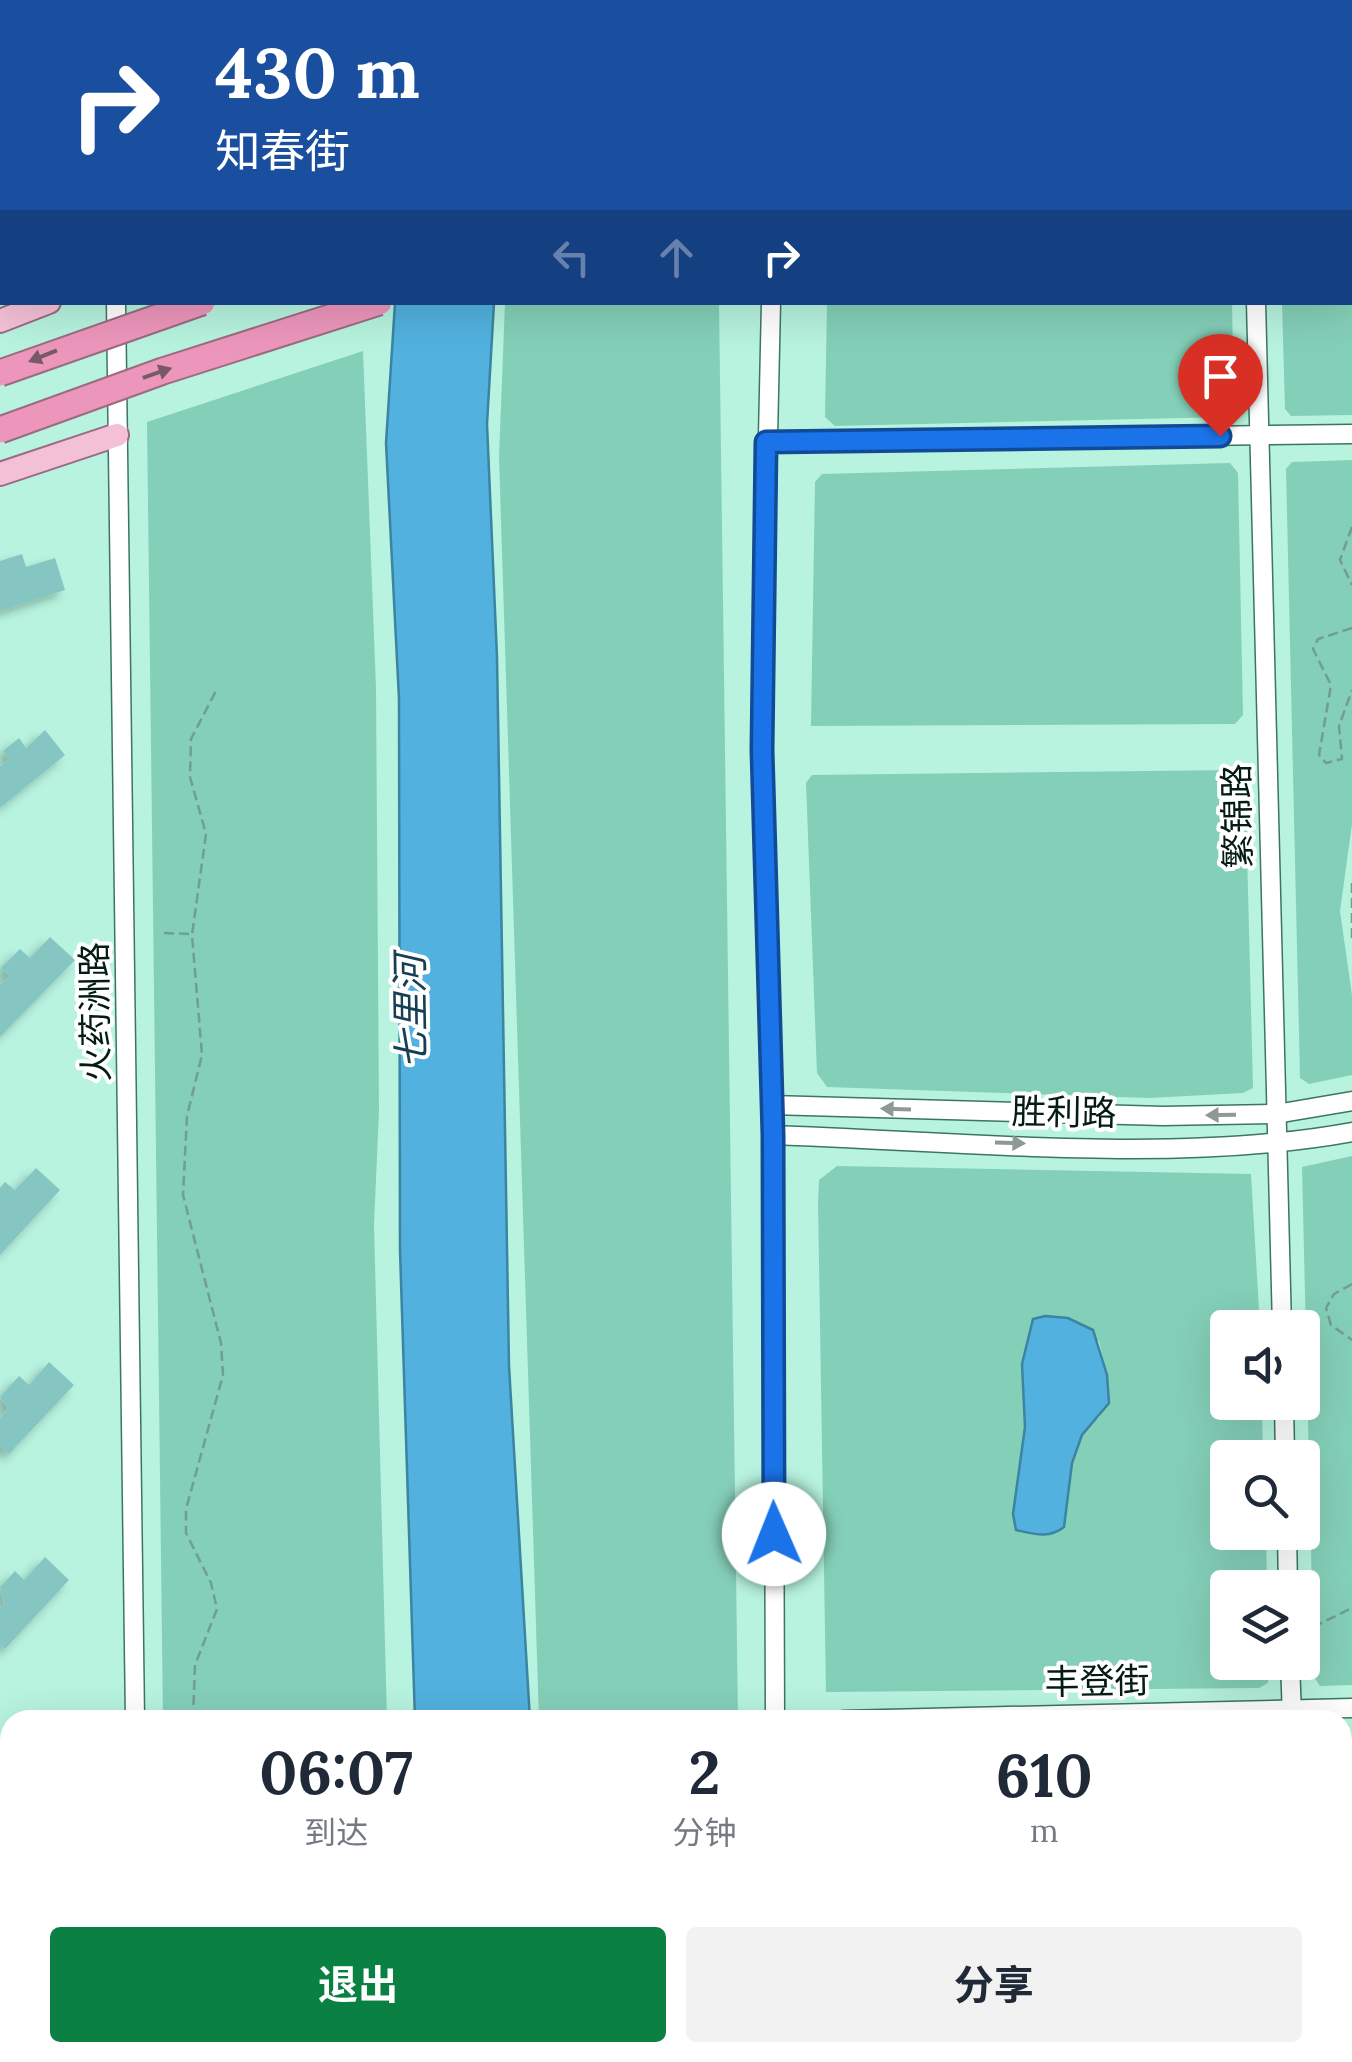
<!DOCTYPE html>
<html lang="zh">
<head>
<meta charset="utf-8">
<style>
  body { margin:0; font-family:Lora,"Noto Sans SC",serif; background:#f2f2f3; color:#1f2937; height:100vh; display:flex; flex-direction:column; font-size:38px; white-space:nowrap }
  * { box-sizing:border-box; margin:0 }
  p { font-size:32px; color:#747a83 }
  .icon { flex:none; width:55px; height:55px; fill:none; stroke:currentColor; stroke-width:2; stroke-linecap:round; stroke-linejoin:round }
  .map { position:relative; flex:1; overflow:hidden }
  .details { position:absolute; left:0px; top:1710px; width:1352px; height:352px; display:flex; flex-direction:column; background:#fff; border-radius:30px 30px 0 0; box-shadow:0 10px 40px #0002 }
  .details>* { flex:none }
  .guide { position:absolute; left:0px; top:0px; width:1352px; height:305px; box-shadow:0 10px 40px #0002; background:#1a4fa0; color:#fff; overflow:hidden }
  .fabs { position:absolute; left:1210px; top:1310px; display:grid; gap:20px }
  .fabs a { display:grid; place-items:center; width:110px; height:110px; border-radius:10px; background:#fff; box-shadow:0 10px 40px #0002; font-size:50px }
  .pin { position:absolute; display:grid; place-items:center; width:85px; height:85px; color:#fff; margin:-102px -42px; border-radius:50% 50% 50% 0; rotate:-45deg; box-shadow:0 0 10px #0007 }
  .pin .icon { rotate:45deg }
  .me { position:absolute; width:110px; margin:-55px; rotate:359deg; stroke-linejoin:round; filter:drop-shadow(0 0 8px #0008) }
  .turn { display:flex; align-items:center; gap:35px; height:210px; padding:0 50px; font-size:45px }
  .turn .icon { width:130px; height:130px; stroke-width:2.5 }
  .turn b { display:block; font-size:70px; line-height:85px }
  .lanes { display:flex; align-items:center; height:95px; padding:0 50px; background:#0003; justify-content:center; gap:50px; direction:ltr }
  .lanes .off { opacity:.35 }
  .eta { display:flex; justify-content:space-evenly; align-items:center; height:170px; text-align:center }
  .eta b { font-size:60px; font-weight:700; line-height:70px }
  .primary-button { display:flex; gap:20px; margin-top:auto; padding:20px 50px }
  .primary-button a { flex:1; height:115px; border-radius:10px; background:#0b8043; color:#fff; font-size:40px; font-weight:700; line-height:115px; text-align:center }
  .primary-button a+a { background:#f2f2f3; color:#1f2937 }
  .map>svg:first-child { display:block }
  .built { fill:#a2e7d0 }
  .green { fill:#84cfb8; fill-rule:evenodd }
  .water { fill:#52b1df; stroke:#3b84a2; stroke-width:2.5 }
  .building { fill:#85c6c3; filter:url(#shadow) }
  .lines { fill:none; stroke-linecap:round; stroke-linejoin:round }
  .minor-casing { stroke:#3c7564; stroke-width:21 }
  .major-casing { stroke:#9b6b81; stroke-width:26 }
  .highway-casing { stroke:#9b6b81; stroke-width:29 }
  .path { stroke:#709e8f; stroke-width:2.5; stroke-dasharray:10 5; stroke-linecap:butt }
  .minor { stroke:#fff; stroke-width:18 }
  .major { stroke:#f4c0d6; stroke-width:22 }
  .highway { stroke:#ec96bb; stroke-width:25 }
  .highway-bridge-casing { stroke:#9b6b81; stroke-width:29; stroke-linecap:butt }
  .highway-bridge { stroke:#ec96bb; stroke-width:25 }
  .oneway { fill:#785968 }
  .oneway2 { fill:#8e9996 }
  .route-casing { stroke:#114b97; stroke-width:25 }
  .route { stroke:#1a73e8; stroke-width:18 }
  .labels { text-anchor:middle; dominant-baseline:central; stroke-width:8; stroke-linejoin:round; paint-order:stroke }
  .street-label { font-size:35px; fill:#041c15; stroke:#fff }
  .water-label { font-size:38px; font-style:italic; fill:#163f53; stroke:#fff }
</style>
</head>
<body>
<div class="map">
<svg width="1352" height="2062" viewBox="0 0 1352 2062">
  <defs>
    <filter id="shadow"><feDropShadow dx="-6" dy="6" stdDeviation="5" flood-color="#0004"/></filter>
  </defs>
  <rect width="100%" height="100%" fill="#b7f3df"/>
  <path class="built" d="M1342 1734H1352V2062L1342 2033Z"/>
  <g class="green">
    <path d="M151 0H398L151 2Z"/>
    <path d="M564 0H778L563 2Z"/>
    <path d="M1352 34V415L1291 416 1285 409 1282 303 1350 302Z"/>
    <path d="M505 303H719L738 1720H539L499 457Z"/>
    <path d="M827 303H1232L1234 412 1227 417 835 426 825 417Z"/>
    <path d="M363 351 376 688 379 1111 374 1225 387 1720H163L147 422Z"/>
    <path d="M1352 460V824L1340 911 1352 995V1075L1309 1084 1300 1078 1286 469 1292 462Z"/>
    <path d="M1230 463 1238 473 1243 715 1235 724 811 726 815 482 822 474Z"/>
    <path d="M1237 770 1245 773 1253 1088 1243 1093 1149 1098 827 1087 817 1073 806 783 812 775Z"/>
    <path d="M1352 1156V1685L1320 1686 1314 1677 1302 1167Z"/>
    <path d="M837 1166 1251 1174 1260 1327 1228 1328V1402L1262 1403 1263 1457 1228 1458V1532L1266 1533 1267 1587 1228 1588V1662L1270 1663 1268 1683 1259 1688 826 1692 818 1202 819 1180ZM1099 1341 1107 1375 1101 1415 1082 1435 1072 1463 1064 1527 1016 1530 1013 1514 1025 1427 1022 1364Z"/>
    <rect x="164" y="2052" width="233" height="10"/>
    <path d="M748 2052 749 2062H552V2053Z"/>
    <path d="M1294 2052 1297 2062H834L833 2053Z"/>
  </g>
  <g class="water">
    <path d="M395 303H494L487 424 497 657 509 1366 530 1720H415L400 1250 399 699 386 443Z"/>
    <path d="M1045 1316 1068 1318 1093 1330 1107 1375 1109 1403 1082 1435 1072 1463 1064 1527C1049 1539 1034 1534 1016 1530L1013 1514 1025 1427 1022 1364 1033 1319Z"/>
    <rect x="423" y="2053" width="118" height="9"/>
    <path d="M1009 2053H1097L1099 2062H996Z"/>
  </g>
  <g class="building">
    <path d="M22 554 26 567 55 558 65 590 0 611V561Z"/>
    <path d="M45 730 65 755 0 808V766L9 760 3 751 19 738 26 748Z"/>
    <path d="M50 937 75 960 0 1037V985L9 976 1 968 20 949 30 958Z"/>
    <path d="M36 1168 60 1190 0 1255V1188L5 1182 15 1190Z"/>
    <path d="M49 1362 74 1385 9 1454 0 1446V1418L8 1408 0 1397 19 1376 29 1385Z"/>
    <path d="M45 1557 69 1580 5 1649 0 1645V1608L4 1604 0 1587 15 1571 24 1580Z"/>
    <path d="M10 1786V1842L0 1848V1793Z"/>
  </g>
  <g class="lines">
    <defs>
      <g id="minor">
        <path d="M119 2V0"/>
        <path d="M116 302 135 1720"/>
        <path d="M771 302 761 750 773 1135 775 1720"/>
        <path d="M1256 302 1282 1328"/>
        <path d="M766 442 1352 434"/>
        <path d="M771 1105 1163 1116 1276 1114 1352 1101"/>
        <path d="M773 1135C957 1141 1172 1165 1352 1132"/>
        <path d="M1284 1402 1285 1458"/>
        <path d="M1287 1532 1288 1588"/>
        <path d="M1290 1662 1292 1717"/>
        <path d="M843 1720 1352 1708"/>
        <path d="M0 1931 10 1938"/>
        <path d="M0 1969 10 1977"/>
        <path d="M117 2052 131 2062"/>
        <path d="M789 2052 790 2062"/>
        <path d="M1319 2052 1322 2062"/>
      </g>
      <g id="major">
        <path d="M997 2 1005 0"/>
        <path d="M1350 13 1352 12"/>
        <path d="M0 321 49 302"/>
        <path d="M0 474 117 435"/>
      </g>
      <g id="highway">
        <path d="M1121 2 1127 0"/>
        <path d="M1262 2 1268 0"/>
      </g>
    </defs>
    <use href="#minor" class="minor-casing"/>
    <use href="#major" class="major-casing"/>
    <use href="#highway" class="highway-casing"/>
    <g class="path">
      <path d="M1352 527 1340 560 1352 585"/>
      <path d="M1352 628 1318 639 1313 649 1331 685 1319 755 1326 763 1342 759 1339 726 1352 690"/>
      <path d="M1352 883V938"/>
      <path d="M164 933 190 934"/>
      <path d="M1352 1284 1334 1294 1326 1308 1331 1325 1352 1340"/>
      <path d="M1313 1627 1352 1608"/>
      <path d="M193 1720 195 1665 217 1609 211 1583 186 1533V1509L223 1375 221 1343 183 1195 187 1116 202 1055 192 935 206 834 190 777 191 739 217 689"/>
      <path d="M187 2052 189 2062"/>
    </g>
    <use href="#minor" class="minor"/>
    <use href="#major" class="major"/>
    <use href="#highway" class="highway"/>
    <defs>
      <g id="highway-bridge">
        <path d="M0 373 202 302"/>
        <path d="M0 430 163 371 379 302"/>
      </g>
    </defs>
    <use href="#highway-bridge" class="highway-bridge-casing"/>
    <use href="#highway-bridge" class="highway-bridge"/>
  </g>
  <defs><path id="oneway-solid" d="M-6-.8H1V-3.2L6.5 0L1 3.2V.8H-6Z" transform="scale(2.5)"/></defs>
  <g class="oneway">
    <use href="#oneway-solid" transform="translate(43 356) rotate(158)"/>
    <use href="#oneway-solid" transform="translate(157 373) rotate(-19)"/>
  </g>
  <g class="oneway2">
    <use href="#oneway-solid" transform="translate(896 1109) rotate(-178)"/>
    <use href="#oneway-solid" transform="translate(1221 1115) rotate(179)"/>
    <use href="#oneway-solid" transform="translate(1010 1143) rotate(2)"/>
  </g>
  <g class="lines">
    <defs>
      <path id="route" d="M774 1534 773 1135 762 750 766 442 1220 436"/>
    </defs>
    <use href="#route" class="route-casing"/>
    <use href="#route" class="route"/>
  </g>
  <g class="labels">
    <g class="street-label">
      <text transform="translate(1237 816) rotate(-91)">繁锦路</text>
      <text transform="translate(95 1012) rotate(-91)">火药洲路</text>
      <text transform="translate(1064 1112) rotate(1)">胜利路</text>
      <text transform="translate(1097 1681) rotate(-1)">丰登街</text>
    </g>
    <g class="water-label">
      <text transform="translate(410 1012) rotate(-91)">七里河</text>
    </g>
  </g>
</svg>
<div class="fabs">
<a><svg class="icon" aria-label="sound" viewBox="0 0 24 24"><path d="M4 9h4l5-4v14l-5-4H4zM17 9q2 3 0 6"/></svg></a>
<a><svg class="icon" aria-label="search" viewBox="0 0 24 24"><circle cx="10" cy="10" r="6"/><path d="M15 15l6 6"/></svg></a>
<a><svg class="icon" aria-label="layers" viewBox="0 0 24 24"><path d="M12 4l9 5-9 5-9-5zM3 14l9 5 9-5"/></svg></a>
</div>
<div class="pin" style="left:1220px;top:436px;background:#d93025"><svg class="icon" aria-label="arrive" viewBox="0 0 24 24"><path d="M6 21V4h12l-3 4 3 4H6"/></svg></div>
<svg class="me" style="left:774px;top:1534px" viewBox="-20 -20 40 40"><circle r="19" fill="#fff"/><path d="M0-13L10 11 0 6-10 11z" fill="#1a73e8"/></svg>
<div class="guide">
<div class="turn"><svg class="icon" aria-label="right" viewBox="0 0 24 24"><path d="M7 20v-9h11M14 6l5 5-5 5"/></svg><div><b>430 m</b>知春街</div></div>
<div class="lanes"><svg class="icon off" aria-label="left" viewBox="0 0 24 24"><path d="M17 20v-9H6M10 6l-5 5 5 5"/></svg><svg class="icon off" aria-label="ahead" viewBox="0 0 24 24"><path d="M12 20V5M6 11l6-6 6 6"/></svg><svg class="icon" aria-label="right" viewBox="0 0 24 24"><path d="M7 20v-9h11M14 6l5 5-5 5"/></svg></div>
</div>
<section class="details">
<div class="eta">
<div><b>06:07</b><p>到达</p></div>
<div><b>2</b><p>分钟</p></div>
<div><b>610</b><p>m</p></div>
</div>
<div class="primary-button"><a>退出</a><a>分享</a></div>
</section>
</div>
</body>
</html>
